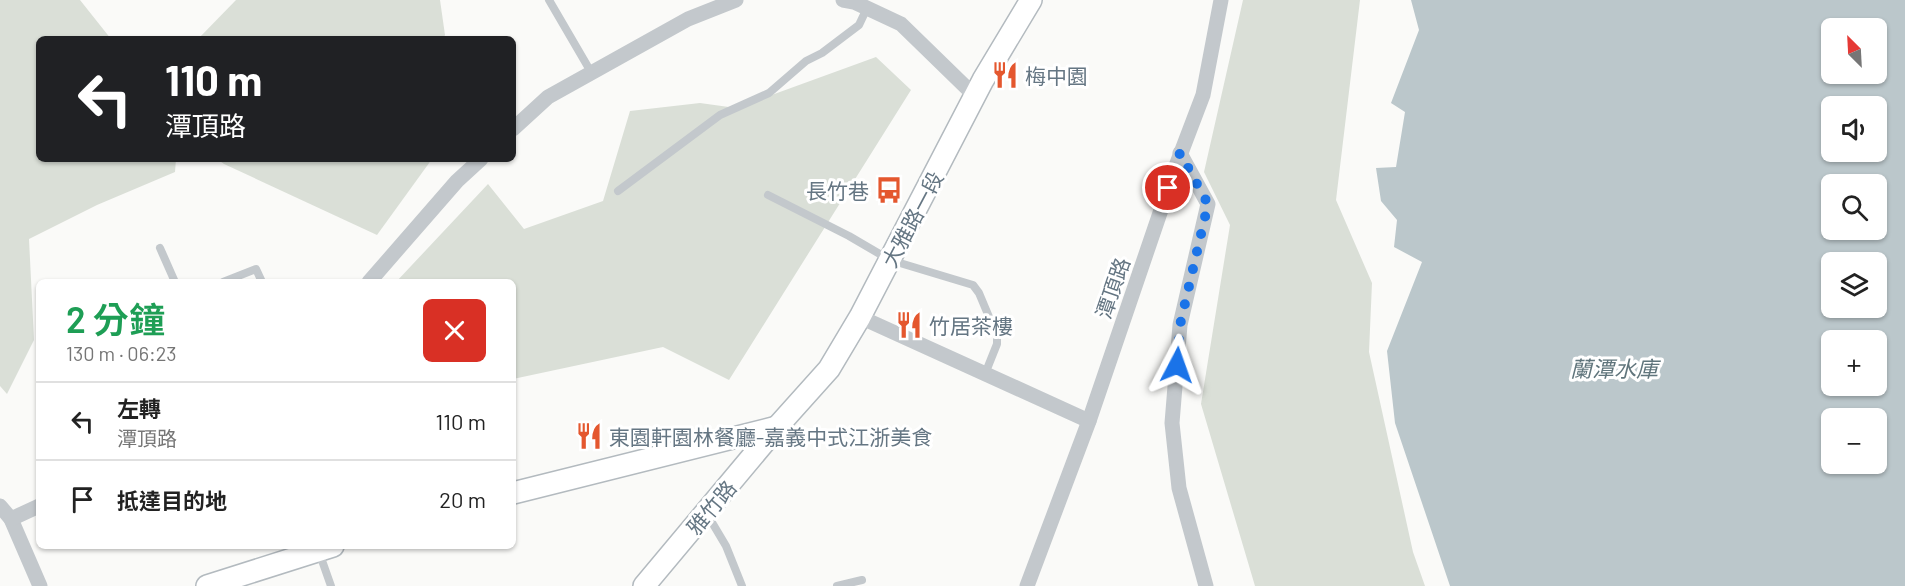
<!DOCTYPE html>
<html lang="zh-TW">
<head>
<meta charset="utf-8">
<style>
  body { margin:0; font-family:Barlow,"Noto Sans TC",sans-serif; background:#f2f2f2; color:#222; height:100vh; display:flex; flex-direction:column; font-size:22px; white-space:nowrap }
  * { box-sizing:border-box; margin:0 }
  p { font-size:20px; color:#767676 }
  .icon { flex:none; width:33px; height:33px; fill:none; stroke:currentColor; stroke-width:2; stroke-linecap:round; stroke-linejoin:round }
  .map { position:relative; flex:1; overflow:hidden }
  .details { position:absolute; left:36px; top:279px; width:480px; height:270px; display:flex; flex-direction:column; background:#fff; border-radius:9px; box-shadow:0 2px 4px #0004 }
  .details>* { flex:none }
  .hud { position:absolute; left:36px; top:36px; width:480px; height:126px; border-radius:9px; box-shadow:0 2px 4px #0004; background:#202124; color:#fff; overflow:hidden }
  .needle { width:39px; rotate:336deg }
  .tools { position:absolute; left:1821px; top:18px; display:grid; gap:12px }
  .tools a { display:grid; place-items:center; width:66px; height:66px; border-radius:9px; background:#fff; box-shadow:0 2px 4px #0004; font-size:30px }
  .pin { position:absolute; display:grid; place-items:center; width:51px; height:51px; color:#fff; margin:-26px; border:3px solid #fff; border-radius:50%; box-shadow:0 2px 6px #0007 }
  .me { position:absolute; width:66px; margin:-33px; rotate:4deg; stroke-linejoin:round; filter:drop-shadow(0 0 4px #0008) }
  .turn { display:flex; align-items:center; gap:21px; height:126px; padding:0 30px; font-size:27px }
  .turn .icon { width:78px; height:78px; stroke-width:2.5 }
  .turn b { display:block; font-size:42px; line-height:51px }
  .round { display:grid; place-items:center; flex:none; width:63px; height:63px; border-radius:9px; background:#f2f2f2 }
  .overview { display:flex; align-items:center; justify-content:space-between; height:102px; padding:0 30px }
  h1 { font-size:36px; font-weight:600; line-height:45px; color:#1e9e55 }
  ul { padding:0; list-style:none }
  li { display:flex; align-items:center; gap:18px; height:78px; padding:0 30px; border-top:2px solid #e0e0e0 }
  li div { flex:1 }
  li b { display:block; font-size:22px }
  li em { font-style:normal }
  .map>svg:first-child { display:block }
  .green { fill:#dadfd7 }
  .water { fill:#bbc7cb; fill-rule:evenodd }
  .lines { fill:none; stroke-linecap:round; stroke-linejoin:round }
  .secondary-casing { stroke:#b3babf; stroke-width:24 }
  .lane { stroke:#c3c8cc; stroke-width:8 }
  .street { stroke:#c3c8cc; stroke-width:15 }
  .secondary { stroke:#fff; stroke-width:21 }
  .route { stroke:#1a73e8; stroke-width:10; stroke-dasharray:0 18 }
  .labels { text-anchor:middle; dominant-baseline:central; stroke-width:6; stroke-linejoin:round; paint-order:stroke }
  .poi-label { font-size:21px; fill:#657683; stroke:#fff; text-anchor:start }
  .street-label { font-size:21px; fill:#657683; stroke:#fff }
  .water-label { font-size:22px; font-style:italic; fill:#60757c; stroke:#fff }
</style>
</head>
<body>
<div class="map">
<svg width="1905" height="586" viewBox="0 0 1905 586">
  <rect width="100%" height="100%" fill="#fafaf8"/>
  <g class="green">
    <path d="M0 0H80L111 39H39V159H176L175 172 97 205 29 239 34 340 7 394 0 386Z"/>
    <path d="M236 0H440L445 35 443 39H198Z"/>
    <path d="M1243 0H1360L1336 200 1372 283 1369 352 1413 552 1425 586H1255L1201 404 1230 225 1204 172Z"/>
    <path d="M876 57 911 90 729 380 663 347 513 379V282H396L488 184 524 229 603 201 630 111 700 103 736 108Z"/>
    <path d="M217 159H432L377 235 224 164Z"/>
  </g>
  <path class="water" d="M1411 0H1905V586H1450L1395 423 1387 351 1422 262 1394 247 1397 220 1381 201 1376 168 1396 167 1405 112 1391 103 1419 30ZM1832 28H1876V74H1832ZM1832 106H1876V152H1832ZM1832 184H1876V230H1832ZM1832 262H1876V308H1832ZM1832 340H1876V386H1832ZM1876 418V464H1832V418Z"/>
  <g class="lines">
    <defs>
      <g id="secondary">
        <path d="M513 493 777 427"/>
        <path d="M207 586 333 546"/>
        <path d="M644 586 777 427 829 369 860 317 983 80 1031 0"/>
      </g>
    </defs>
    <use href="#secondary" class="secondary-casing"/>
    <g class="lane">
      <path d="M549 0 591 72"/>
      <path d="M618 191 720 115 769 93 806 61 822 53 859 25 867 8"/>
      <path d="M768 195 849 236 890 260 973 285 979 293 997 336V344L985 374"/>
      <path d="M160 248 175 282"/>
      <path d="M223 282 256 269 262 282"/>
      <path d="M707 514 726 546 742 586"/>
      <path d="M319 552 331 586"/>
      <path d="M837 586 862 580"/>
    </g>
    <g class="street">
      <path d="M843 0 854 2 901 24 976 97"/>
      <path d="M513 129 548 97 688 19 736 0"/>
      <path d="M1180 153 1208 204 1180 325 1172 423 1179 488 1206 586"/>
      <path d="M369 282 457 181 481 159"/>
      <path d="M860 317 1089 421"/>
      <path d="M0 506 11 519 40 586"/>
      <path d="M11 519 39 506"/>
      <path d="M1027 586 1089 421 1176 166 1203 95 1221 0"/>
    </g>
    <use href="#secondary" class="secondary"/>
  </g>
  <g class="lines">
    <path class="route" d="M1168 188 1180 153 1208 204 1180 325 1177 365"/>
  </g>
  <defs>
    <symbol id="restaurant-bare" viewBox="-9 -9 18 18"><path d="M-5-6h1v4h1v-4h1v4h1v-4h1v5L-1.5 .5V6h-2V.5L-5-1ZM5-6V6H3V1.5H1.5Q1.5-4 5-6Z" fill="#e4572e" stroke="#fff" stroke-width="2.5" paint-order="stroke"/></symbol>
    <symbol id="bus-bare" viewBox="-9 -9 18 18"><path d="M-5-6H5V4H4V6H2V4H-2V6H-4V4H-5ZM-3.5-4V0h7V-4ZM-3.5 1.2v1.5H-2V1.2ZM2 1.2v1.5H3.5V1.2Z" fill="#e4572e" stroke="#fff" stroke-width="2.5" paint-order="stroke"/></symbol>
  </defs>
  <g fill-rule="evenodd">
    <use href="#restaurant-bare" x="986" y="56" width="38" height="38"/>
    <use href="#bus-bare" x="870" y="171" width="38" height="38"/>
    <use href="#restaurant-bare" x="890" y="306" width="38" height="38"/>
    <use href="#restaurant-bare" x="570" y="417" width="38" height="38"/>
  </g>
  <g class="labels">
    <g class="poi-label">
      <text x="1025" y="75">梅中園</text>
      <text x="869" y="190" text-anchor="end">長竹巷</text>
      <text x="929" y="325">竹居茶樓</text>
      <text x="609" y="436">東園軒園林餐廳-嘉義中式江浙美食</text>
    </g>
    <g class="street-label">
      <text transform="translate(912 219) rotate(-62)">大雅路一段</text>
      <text transform="translate(1112 288) rotate(-71)">潭頂路</text>
      <text transform="translate(711 507) rotate(-50)">雅竹路</text>
    </g>
    <g class="water-label">
      <text x="1614" y="368">蘭潭水庫</text>
    </g>
  </g>
</svg>
<div class="tools">
<a><svg class="needle" viewBox="-14 -14 28 28"><path d="M0-13l5 13h-10z" fill="#e53935"/><path d="M0 13l5-13h-10z" fill="#767676"/></svg></a>
<a><svg class="icon" aria-label="sound" viewBox="0 0 24 24"><path d="M4 9h4l5-4v14l-5-4H4zM17 9q2 3 0 6"/></svg></a>
<a><svg class="icon" aria-label="search" viewBox="0 0 24 24"><circle cx="10" cy="10" r="6"/><path d="M15 15l6 6"/></svg></a>
<a><svg class="icon" aria-label="layers" viewBox="0 0 24 24"><path d="M12 4l9 5-9 5-9-5zM3 14l9 5 9-5"/></svg></a>
<a>+</a>
<a>−</a>
</div>
<div class="pin" style="left:1168px;top:188px;background:#d93025"><svg class="icon" aria-label="arrive" viewBox="0 0 24 24"><path d="M6 21V4h12l-3 4 3 4H6"/></svg></div>
<svg class="me" style="left:1177px;top:365px" viewBox="-20 -20 40 40"><path d="M0-17L14 15 0 8-14 15z" fill="#1a73e8" stroke="#fff" stroke-width="4"/></svg>
<div class="hud">
<div class="turn"><svg class="icon" aria-label="left" viewBox="0 0 24 24"><path d="M17 20v-9H6M10 6l-5 5 5 5"/></svg><div><b>110 m</b>潭頂路</div></div>
</div>
<section class="details">
<div class="overview"><div><h1>2 分鐘</h1><p>130 m · 06:23</p></div><a class="round" style="background:#d93025;color:#fff"><svg class="icon" aria-label="close" viewBox="0 0 24 24"><path d="M6 6l12 12M18 6L6 18"/></svg></a></div>
<ul>
<li><svg class="icon" aria-label="left" viewBox="0 0 24 24"><path d="M17 20v-9H6M10 6l-5 5 5 5"/></svg><div><b>左轉</b><p>潭頂路</p></div><em>110 m</em></li>
<li><svg class="icon" aria-label="arrive" viewBox="0 0 24 24"><path d="M6 21V4h12l-3 4 3 4H6"/></svg><div><b>抵達目的地</b></div><em>20 m</em></li>
</ul>
</section>
</div>
</body>
</html>
